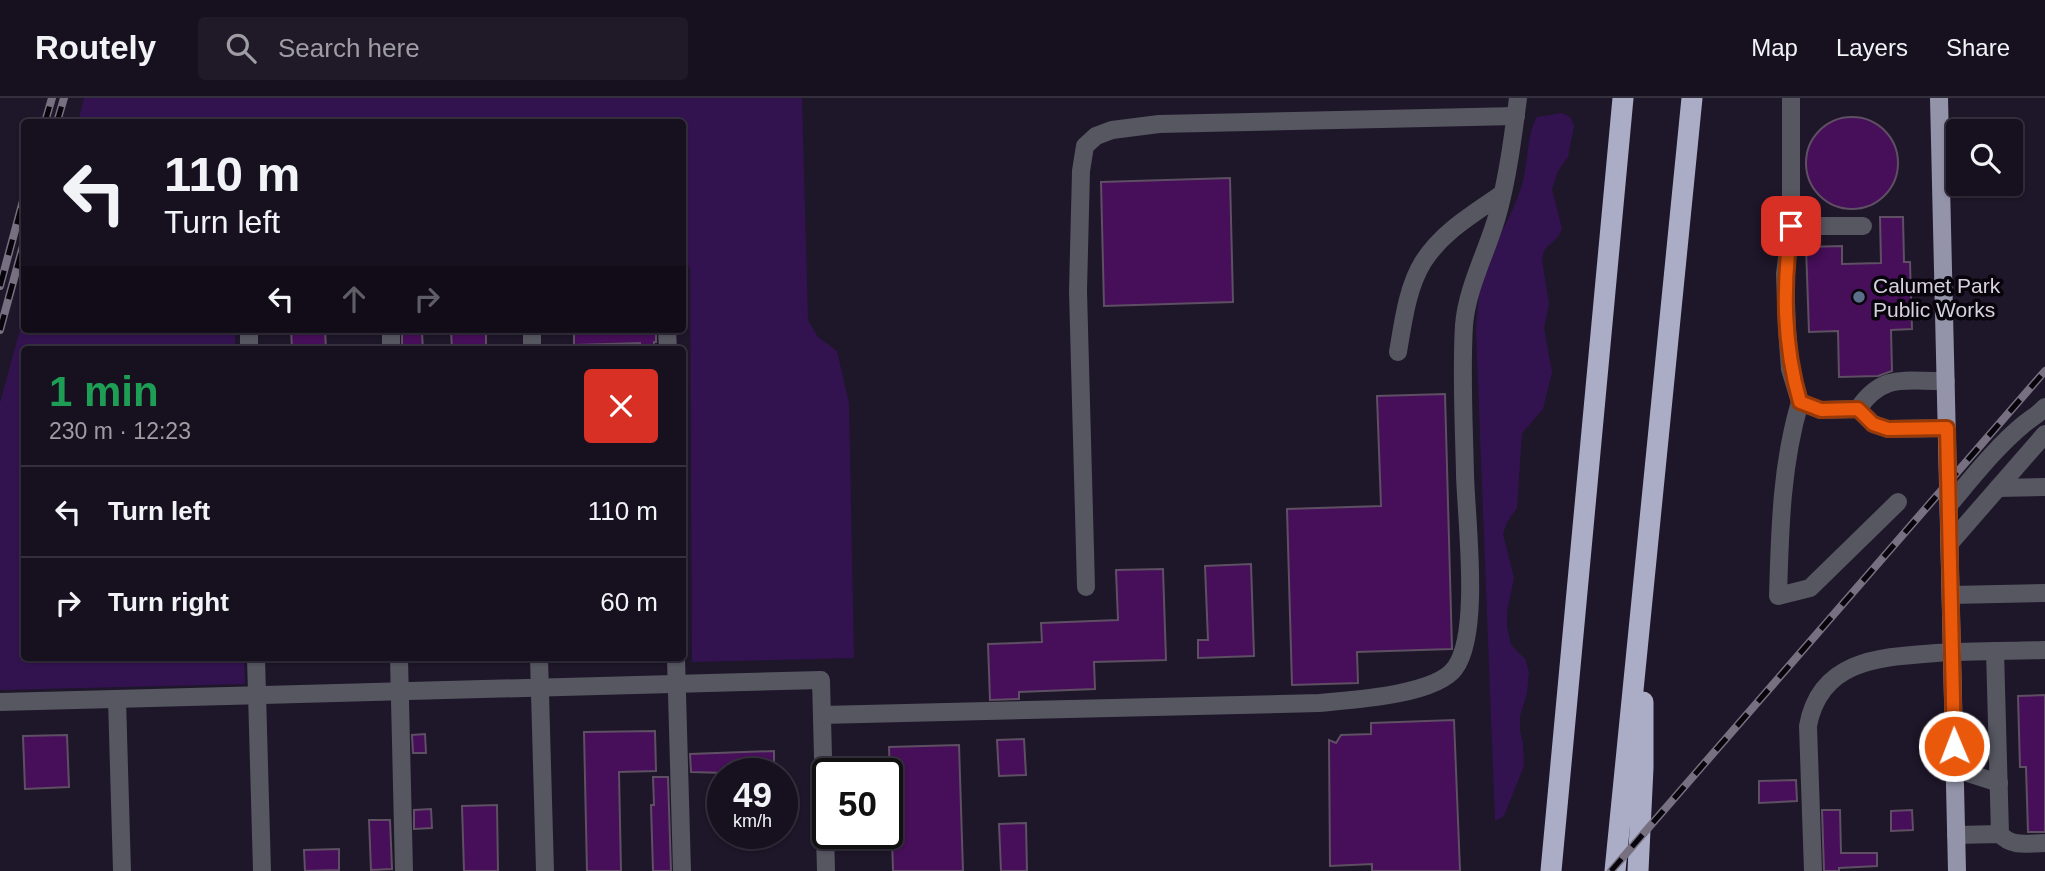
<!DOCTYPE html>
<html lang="en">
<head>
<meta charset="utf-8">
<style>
  body { margin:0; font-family:Helvetica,sans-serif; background:#1f1928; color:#f1f3f6; height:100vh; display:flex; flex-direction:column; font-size:26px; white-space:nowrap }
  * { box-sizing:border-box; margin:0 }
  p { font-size:23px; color:#9e9da4 }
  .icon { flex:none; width:38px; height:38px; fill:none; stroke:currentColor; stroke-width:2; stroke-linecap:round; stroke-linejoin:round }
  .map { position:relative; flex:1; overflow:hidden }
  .drawer { position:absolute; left:21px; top:248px; width:665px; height:315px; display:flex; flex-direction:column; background:#16101f; border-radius:7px; box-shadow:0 2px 5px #0004,0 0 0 2px #35303d }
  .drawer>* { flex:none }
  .top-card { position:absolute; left:21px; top:21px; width:665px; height:214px; border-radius:7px; box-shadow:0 2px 5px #0004,0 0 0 2px #35303d; background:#16101f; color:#f1f3f6; overflow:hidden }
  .buttons { position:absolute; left:1946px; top:21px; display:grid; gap:14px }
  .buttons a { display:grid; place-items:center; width:77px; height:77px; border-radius:7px; background:#16101f; box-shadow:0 2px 5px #0004,0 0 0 2px #35303d; font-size:35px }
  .speed { position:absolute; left:707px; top:660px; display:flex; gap:14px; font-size:35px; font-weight:700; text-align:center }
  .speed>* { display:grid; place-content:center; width:91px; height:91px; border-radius:50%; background:#16101f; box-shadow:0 2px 5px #0004,0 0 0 2px #35303d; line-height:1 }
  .speed small { font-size:18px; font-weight:400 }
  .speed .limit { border:4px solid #111; border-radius:10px; background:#fff; color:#111 }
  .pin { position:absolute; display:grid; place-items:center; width:60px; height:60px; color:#fff; margin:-30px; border-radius:14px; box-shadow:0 4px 10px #0006 }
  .me { position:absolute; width:77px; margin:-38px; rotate:359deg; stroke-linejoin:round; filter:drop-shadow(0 0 5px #0008) }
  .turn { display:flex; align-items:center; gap:24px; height:147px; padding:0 28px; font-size:32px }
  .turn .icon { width:91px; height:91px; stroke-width:2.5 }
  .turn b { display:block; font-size:49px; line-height:60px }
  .lanes { display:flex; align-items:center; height:66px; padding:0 28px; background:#0003; justify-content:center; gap:35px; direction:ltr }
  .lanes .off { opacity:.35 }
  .round { display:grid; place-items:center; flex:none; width:74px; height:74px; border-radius:7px; background:#1f1928 }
  .overview { display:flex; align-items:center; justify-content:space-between; height:119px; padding:0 28px }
  h1 { font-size:42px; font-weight:700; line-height:52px; color:#1e9e55 }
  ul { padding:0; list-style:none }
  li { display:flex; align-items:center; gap:21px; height:91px; padding:0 28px; border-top:2px solid #35303d }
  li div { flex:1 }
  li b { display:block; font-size:26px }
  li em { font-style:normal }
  header { display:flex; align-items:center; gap:42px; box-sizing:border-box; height:98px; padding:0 35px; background:#16101f; border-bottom:2px solid #35303d }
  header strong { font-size:33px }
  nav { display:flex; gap:38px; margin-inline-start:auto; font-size:24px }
  .search { width:490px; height:63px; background:#1f1928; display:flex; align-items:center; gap:18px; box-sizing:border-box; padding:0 24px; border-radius:7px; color:#9e9da4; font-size:26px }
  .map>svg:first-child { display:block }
  .green { fill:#321350 }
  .building { fill:#470e59; stroke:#5e4f63; stroke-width:2 }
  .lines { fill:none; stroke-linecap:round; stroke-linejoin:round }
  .minor { stroke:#565761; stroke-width:18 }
  .major { stroke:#9394a9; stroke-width:18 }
  .highway { stroke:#abacc6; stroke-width:21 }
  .rail-casing { stroke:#777080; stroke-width:8 }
  .rail { stroke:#07040b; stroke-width:5; stroke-dasharray:16; stroke-linecap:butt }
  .route-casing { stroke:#983908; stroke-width:18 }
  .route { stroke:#ea580c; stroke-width:12 }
  .service-dot { fill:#5c6f8a; stroke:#07040b; stroke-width:2.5 }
  .labels { text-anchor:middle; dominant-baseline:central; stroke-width:7; stroke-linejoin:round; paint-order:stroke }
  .poi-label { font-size:21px; fill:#d6d1de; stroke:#07040b; text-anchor:start }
</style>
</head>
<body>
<header>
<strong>Routely</strong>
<div class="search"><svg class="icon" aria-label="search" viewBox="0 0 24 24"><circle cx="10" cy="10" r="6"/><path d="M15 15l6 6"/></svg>Search here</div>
<nav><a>Map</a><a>Layers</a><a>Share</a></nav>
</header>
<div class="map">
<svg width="2045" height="773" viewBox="0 0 2045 773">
  <rect width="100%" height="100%" fill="#1e1629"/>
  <g class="green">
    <path d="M84 0H802L808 222 818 239 837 253 849 305 854 560 692 564 690 171 683 157 682 24H78Z"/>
    <path d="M1562 15 1570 19 1574 28 1568 59 1558 73 1552 91 1562 131 1558 139 1544 152 1542 162 1549 206 1544 230 1552 274 1543 311 1522 335 1517 410 1507 424 1503 436 1514 480 1507 514V528L1511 547 1525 561 1529 574 1527 595 1520 618V633L1523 645 1524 668 1504 718 1495 723 1476 232C1478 213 1478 190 1485 172 1495 143 1513 117 1522 87 1528 66 1527 35 1537 19Z"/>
    <path d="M24 217V231H235V252H24V560H244L245 586 0 592V305Z"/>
  </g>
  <g class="building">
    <circle cx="1852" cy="65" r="46"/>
    <path d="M1230 80 1233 204 1104 208 1101 84Z"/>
    <path d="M1880 119H1903L1904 164H1910L1912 231 1891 232 1892 273 1878 278 1839 279 1838 233 1809 234 1806 149 1842 148V166L1881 165Z"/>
    <path d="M291 231H325L326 252H292Z"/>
    <path d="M574 231H656V244H654V252H640V245L574 247Z"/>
    <path d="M451 232H486V252H452Z"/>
    <path d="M422 235 423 252H402V236Z"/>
    <path d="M1445 296 1452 551 1357 554 1358 585 1292 587 1287 411 1381 408 1377 298Z"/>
    <path d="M1251 466 1254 558 1198 560V542H1208L1205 468Z"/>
    <path d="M1163 471 1166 562 1094 564 1095 591 1019 594V601L990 602 988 546 1042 544 1041 525 1118 522 1116 472Z"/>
    <path d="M2045 597V734H2028L2026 669H2020L2018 598Z"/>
    <path d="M1454 622 1460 773H1372V766L1330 768 1329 642 1336 645 1341 637 1371 636V625Z"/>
    <path d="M655 633 656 673 619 674 621 773H587L584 634Z"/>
    <path d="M425 636 426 655H413L412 637Z"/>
    <path d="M67 637 69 689 25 691 23 638Z"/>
    <path d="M1024 641 1026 677 999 678 997 642Z"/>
    <path d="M959 647 963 773H893L889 649Z"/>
    <path d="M774 653V673H761V676L691 674 690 656Z"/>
    <path d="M653 679H668L671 773H653L651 707H654Z"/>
    <path d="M1796 682 1797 703 1759 705V683Z"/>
    <path d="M497 707 498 773H464L462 708Z"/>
    <path d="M431 711 432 730 414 731V712Z"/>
    <path d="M1822 712H1840L1841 755H1877V768L1839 770V773H1824Z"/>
    <path d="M1912 712 1913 732 1891 733V713Z"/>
    <path d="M369 722H390L392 771 371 772Z"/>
    <path d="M1026 725 1027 773H1001L999 726Z"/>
    <path d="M339 751V772L305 773 304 752Z"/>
  </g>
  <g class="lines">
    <g class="minor">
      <path d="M1791 0V128L1785 176 1787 232 1790 271 1800 304 1820 312 1858 311C1883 274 1906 284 1946 283"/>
      <path d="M1791 128H1863"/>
      <path d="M249 231V252"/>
      <path d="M391 231V252"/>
      <path d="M532 231V252"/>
      <path d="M667 231 668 252"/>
      <path d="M1398 254C1403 225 1407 190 1423 164 1442 134 1473 116 1502 96"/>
      <path d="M1800 304C1781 368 1780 433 1778 498L1810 490 1898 404"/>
      <path d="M1858 311 1873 326 1888 331 1947 330"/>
      <path d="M1998 390 2045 389"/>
      <path d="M1949 407C1972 380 1996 349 2024 326 2031 320 2038 317 2045 309"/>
      <path d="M1950 445 2045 336"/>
      <path d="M1086 489 1078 193 1081 73 1085 48 1096 38 1112 32 1159 26 1516 18"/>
      <path d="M1951 497 2045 495"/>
      <path d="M1995 553 2000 736"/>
      <path d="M256 560 262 773"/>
      <path d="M399 560 404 773"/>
      <path d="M539 560 545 773"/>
      <path d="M676 560 682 773"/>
      <path d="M117 601 122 773"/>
      <path d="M0 604 821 582 826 773"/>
      <path d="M822 617 1319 605C1352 602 1436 597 1455 570 1481 535 1466 421 1465 376 1464 327 1461 276 1464 227 1467 189 1488 152 1498 115 1508 78 1513 38 1518 0"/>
      <path d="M1955 671 1999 685"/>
      <path d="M1956 737 2000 736C2012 750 2029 745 2045 745"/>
      <path d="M1813 773 1808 628C1820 561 1881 559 1936 555 1972 553 2009 553 2045 552"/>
    </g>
    <path class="major" d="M1939 0 1957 773"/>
    <g class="highway">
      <path d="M1551 773 1623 0"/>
      <path d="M1615 773 1692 0"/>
      <path d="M1638 773 1643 670V604"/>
    </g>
    <defs>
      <g id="rail">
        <path d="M45 24 52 0"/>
        <path d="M57 24 64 0"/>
        <path d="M0 188 24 99"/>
        <path d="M0 232 24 144"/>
        <path d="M1611 773 2045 273"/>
      </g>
    </defs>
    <use href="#rail" class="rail-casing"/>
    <use href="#rail" class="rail"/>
  </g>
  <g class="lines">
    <defs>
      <path id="route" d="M1791 128C1783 188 1783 245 1800 304L1821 312 1858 311 1873 326 1888 331 1947 330 1954 648"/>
    </defs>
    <use href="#route" class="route-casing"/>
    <use href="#route" class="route"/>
  </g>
  <circle class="service-dot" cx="1859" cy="199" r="7"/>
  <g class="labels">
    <g class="poi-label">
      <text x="1873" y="187">Calumet Park<tspan x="1873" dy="24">Public Works</tspan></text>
    </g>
  </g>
</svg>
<div class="buttons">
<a><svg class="icon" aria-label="search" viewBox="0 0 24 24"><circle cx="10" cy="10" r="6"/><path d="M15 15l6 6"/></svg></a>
</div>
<div class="speed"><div>49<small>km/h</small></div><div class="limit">50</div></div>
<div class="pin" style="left:1791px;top:128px;background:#d93025"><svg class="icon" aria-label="arrive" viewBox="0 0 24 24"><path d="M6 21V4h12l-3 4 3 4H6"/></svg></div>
<svg class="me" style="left:1954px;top:648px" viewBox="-20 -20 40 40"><circle r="17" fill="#ea580c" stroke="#fff" stroke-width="3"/><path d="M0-11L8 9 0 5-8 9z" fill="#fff"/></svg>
<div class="top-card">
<div class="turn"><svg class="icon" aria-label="left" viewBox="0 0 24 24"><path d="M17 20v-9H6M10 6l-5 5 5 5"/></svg><div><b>110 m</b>Turn left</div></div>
<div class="lanes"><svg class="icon" aria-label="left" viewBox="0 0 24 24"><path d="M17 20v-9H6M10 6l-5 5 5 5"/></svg><svg class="icon off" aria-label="ahead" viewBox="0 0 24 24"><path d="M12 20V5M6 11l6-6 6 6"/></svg><svg class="icon off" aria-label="right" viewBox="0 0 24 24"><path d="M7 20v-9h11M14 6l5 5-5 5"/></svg></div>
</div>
<section class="drawer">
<div class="overview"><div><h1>1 min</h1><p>230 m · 12:23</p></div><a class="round" style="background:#d93025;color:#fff"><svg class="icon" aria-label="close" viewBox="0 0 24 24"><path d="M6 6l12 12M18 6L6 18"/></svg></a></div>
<ul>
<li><svg class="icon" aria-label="left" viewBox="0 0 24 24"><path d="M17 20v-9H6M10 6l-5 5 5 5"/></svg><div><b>Turn left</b></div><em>110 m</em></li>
<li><svg class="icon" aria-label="right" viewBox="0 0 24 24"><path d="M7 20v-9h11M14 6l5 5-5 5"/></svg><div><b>Turn right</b></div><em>60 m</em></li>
</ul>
</section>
</div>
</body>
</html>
